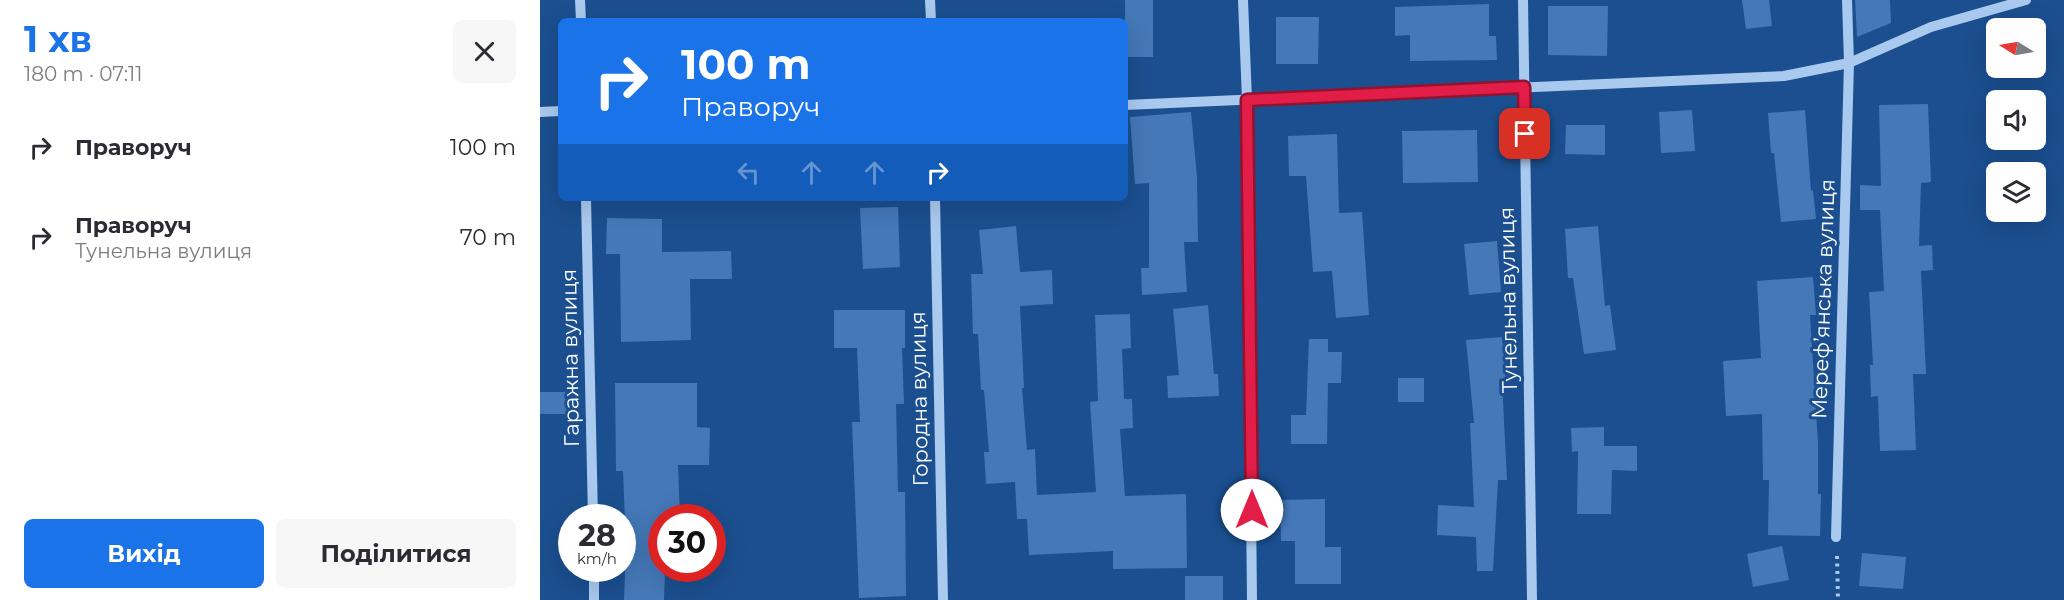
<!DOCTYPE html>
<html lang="uk">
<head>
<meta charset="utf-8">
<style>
  body { margin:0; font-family:Montserrat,sans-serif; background:#f7f7f7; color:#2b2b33; height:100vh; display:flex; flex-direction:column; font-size:22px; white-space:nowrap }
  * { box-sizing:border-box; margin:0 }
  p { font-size:20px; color:#7c7c81 }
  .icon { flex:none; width:33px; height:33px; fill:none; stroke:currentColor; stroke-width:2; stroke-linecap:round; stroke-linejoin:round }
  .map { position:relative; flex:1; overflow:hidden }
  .details { display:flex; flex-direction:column; background:#fff; width:540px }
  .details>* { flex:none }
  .banner { position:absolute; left:18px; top:18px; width:570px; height:183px; border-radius:9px; box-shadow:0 6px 24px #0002; background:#1a73e8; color:#fff; overflow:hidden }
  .needle { width:39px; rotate:281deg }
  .tools { position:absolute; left:1446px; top:18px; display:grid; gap:12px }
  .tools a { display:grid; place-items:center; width:60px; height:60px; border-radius:9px; background:#fff; box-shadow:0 6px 24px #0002; font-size:30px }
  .speed { position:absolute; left:18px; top:504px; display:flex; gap:12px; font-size:30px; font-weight:700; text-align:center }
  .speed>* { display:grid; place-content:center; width:78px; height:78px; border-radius:50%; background:#fff; box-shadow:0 6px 24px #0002; line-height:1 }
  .speed small { font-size:15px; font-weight:400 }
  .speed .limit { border:9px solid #d22; background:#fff; color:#111 }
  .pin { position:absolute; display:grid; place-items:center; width:51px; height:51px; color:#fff; margin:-26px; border-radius:12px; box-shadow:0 3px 9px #0006 }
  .me { position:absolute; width:66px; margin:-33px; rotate:0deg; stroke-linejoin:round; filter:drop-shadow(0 0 4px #0008) }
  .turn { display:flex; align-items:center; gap:21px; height:126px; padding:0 24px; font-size:27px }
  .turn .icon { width:78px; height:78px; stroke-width:2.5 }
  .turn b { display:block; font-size:42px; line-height:51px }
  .lanes { display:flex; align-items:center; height:57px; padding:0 24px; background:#0003; justify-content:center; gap:30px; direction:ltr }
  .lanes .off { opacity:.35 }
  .round { display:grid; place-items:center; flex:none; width:63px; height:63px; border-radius:9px; background:#f7f7f7 }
  .head { display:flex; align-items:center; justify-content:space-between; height:102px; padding:0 24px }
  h1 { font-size:36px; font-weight:700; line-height:45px; color:#1a73e8 }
  .action { display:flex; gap:12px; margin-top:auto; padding:12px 24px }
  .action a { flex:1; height:69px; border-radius:9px; background:#1a73e8; color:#fff; font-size:24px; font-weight:700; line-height:69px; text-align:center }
  .action a+a { background:#f7f7f7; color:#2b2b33 }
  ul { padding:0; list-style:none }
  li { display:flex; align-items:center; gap:18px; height:90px; padding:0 24px }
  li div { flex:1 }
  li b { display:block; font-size:22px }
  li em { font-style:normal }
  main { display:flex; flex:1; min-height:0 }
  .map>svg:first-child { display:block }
  .building { fill:#4478b7 }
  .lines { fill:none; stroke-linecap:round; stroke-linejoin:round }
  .path { stroke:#a9c9ee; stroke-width:4; stroke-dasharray:3 4.5; stroke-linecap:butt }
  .minor { stroke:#a9c9ee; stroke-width:10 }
  .route-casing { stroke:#92132f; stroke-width:15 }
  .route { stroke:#e11d48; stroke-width:10 }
  .labels { text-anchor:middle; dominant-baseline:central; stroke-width:6; stroke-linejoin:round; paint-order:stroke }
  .street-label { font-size:21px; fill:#fff; stroke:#1b4f8f }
</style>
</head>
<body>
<main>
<section class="details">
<div class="head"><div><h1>1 хв</h1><p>180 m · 07:11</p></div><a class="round"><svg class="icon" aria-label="close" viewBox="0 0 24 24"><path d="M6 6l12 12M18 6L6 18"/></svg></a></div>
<ul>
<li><svg class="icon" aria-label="right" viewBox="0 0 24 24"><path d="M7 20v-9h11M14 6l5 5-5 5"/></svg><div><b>Праворуч</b></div><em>100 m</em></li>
<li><svg class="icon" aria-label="right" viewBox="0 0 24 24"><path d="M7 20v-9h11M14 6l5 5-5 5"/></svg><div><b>Праворуч</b><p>Тунельна вулиця</p></div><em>70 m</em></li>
</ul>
<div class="action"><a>Вихід</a><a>Поділитися</a></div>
</section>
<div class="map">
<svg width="1524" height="600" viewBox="0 0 1524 600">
  <rect width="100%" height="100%" fill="#1b4f8f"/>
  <g class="building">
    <rect x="585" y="0" width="28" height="57"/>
    <path d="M1202 0H1229L1232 26 1206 29Z"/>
    <path d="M1315 0H1350L1351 23 1317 37Z"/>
    <path d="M949 4V36H956L957 60 870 61V35L855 36V7Z"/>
    <path d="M1008 6H1068L1067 56 1008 55Z"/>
    <path d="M736 17H779L778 64H736Z"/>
    <path d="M1388 104 1391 182 1381 183 1379 246 1392 245 1393 270 1381 271 1386 374H1373L1376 450 1340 451 1338 396 1331 397 1330 365H1333L1329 292 1344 291 1340 210H1320V185L1341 186 1339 105Z"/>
    <path d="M1152 110 1155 151 1121 153 1119 112Z"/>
    <path d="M1265 110 1271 191 1273 190 1276 219 1241 222 1234 153H1231L1228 113Z"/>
    <path d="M651 112 657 177 658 242H644L647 292 602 295 601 268H609V183L595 184 590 117Z"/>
    <path d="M1026 125H1065V155L1025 154Z"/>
    <path d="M937 130 938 182 863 183 862 131Z"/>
    <path d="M797 134 799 213 822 212 829 315 796 318 792 271 773 272 766 176H749L748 136Z"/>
    <path d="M358 207 360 267 323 269 320 208Z"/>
    <path d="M67 218 122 219V252L191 251 192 279H150L151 340 81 342 80 254H66Z"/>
    <path d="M476 226 480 272 512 270 513 304 480 306 484 388H482L487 450 495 449 497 495 556 492 550 402 558 401 555 315 590 314 591 348 582 349 584 399H592L593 428 580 429 585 496 646 494 647 568 573 569V551L489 555 487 519H477L475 482 446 484 444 452H449L444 390H441L438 334H433L431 274H443L439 230Z"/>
    <path d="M1058 226 1065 306 1070 305 1076 350 1044 354 1033 278H1028L1025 229Z"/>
    <path d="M957 241 961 292 929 295 924 244Z"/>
    <path d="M1273 277 1276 315H1270L1278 443V494H1281L1280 536 1228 535 1229 480H1223L1222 414 1186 416 1183 361 1221 358 1217 281Z"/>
    <path d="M668 305 674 374H678L679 396 628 398 627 376 639 375 633 309Z"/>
    <path d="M294 310H365V348H362L364 404H356L358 492H365L366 596 319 598 312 422H320L317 348H294Z"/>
    <path d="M962 337 966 381H962L967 480H958L953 571H937L936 537 897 535 898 505 934 507 930 423H934L926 340Z"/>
    <path d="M769 339H788V352H802L801 383H788L787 444H751V415H766Z"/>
    <rect x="858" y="378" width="26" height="24"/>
    <path d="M75 383H157V427L170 428 169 465H138L140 518H122V569L125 570 124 600H84L86 547 83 471H76Z"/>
    <path d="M0 392H29L30 414H0Z"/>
    <path d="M1064 427V446H1097V471L1072 470 1071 514H1037L1038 451 1032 452 1031 428Z"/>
    <path d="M785 499V547H801V584H755V541H741L740 500Z"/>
    <path d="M1242 546 1249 580 1213 587 1207 554Z"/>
    <path d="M1322 553 1366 557 1363 589 1319 586Z"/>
    <rect x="645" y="576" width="38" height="24"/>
  </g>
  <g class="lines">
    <path class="path" d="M1297 556 1298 600"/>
    <g class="minor">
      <path d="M40 0 41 21"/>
      <path d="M390 0 391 21"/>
      <path d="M703 0 707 100 712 600"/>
      <path d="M983 0 992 600"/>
      <path d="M585 105 1244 76 1309 63 1391 27 1486 0"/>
      <path d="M0 112 21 111"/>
      <path d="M46 198 53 518"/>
      <path d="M395 198 403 600"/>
      <path d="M1296 537 1309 63 1307 0"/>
      <path d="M54 568V600"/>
    </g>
  </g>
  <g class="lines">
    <defs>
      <path id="route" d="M712 510 707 100 984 87 985 134"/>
    </defs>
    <use href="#route" class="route-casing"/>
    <use href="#route" class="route"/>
  </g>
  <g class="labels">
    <g class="street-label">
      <text transform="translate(1283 299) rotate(-88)">Мерефʼянська вулиця</text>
      <text transform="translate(968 300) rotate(-91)">Тунельна вулиця</text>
      <text transform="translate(30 358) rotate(-91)">Гаражна вулиця</text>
      <text transform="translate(379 399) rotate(-91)">Городна вулиця</text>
    </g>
  </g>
</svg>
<div class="tools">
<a><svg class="needle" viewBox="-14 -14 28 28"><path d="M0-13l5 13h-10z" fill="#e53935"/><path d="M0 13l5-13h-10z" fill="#7c7c81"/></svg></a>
<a><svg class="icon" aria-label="sound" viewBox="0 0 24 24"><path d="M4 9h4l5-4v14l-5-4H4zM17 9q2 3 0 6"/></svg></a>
<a><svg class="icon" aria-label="layers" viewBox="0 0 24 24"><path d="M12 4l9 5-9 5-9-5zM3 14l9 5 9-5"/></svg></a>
</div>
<div class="speed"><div>28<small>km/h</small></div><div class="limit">30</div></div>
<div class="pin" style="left:985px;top:134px;background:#d93025"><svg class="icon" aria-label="arrive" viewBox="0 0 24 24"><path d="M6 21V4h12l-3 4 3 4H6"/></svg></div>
<svg class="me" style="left:712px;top:510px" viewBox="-20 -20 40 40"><circle r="19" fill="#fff"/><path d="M0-13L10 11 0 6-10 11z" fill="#e11d48"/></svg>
<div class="banner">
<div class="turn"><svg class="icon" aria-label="right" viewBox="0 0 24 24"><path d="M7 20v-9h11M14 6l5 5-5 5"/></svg><div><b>100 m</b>Праворуч</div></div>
<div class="lanes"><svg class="icon off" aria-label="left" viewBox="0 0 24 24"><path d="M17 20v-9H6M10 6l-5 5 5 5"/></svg><svg class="icon off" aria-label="ahead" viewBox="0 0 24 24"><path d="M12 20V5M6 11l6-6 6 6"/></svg><svg class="icon off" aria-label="ahead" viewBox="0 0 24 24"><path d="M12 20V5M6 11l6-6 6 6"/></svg><svg class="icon" aria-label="right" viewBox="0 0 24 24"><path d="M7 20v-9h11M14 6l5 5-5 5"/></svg></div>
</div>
</div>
</main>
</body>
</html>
